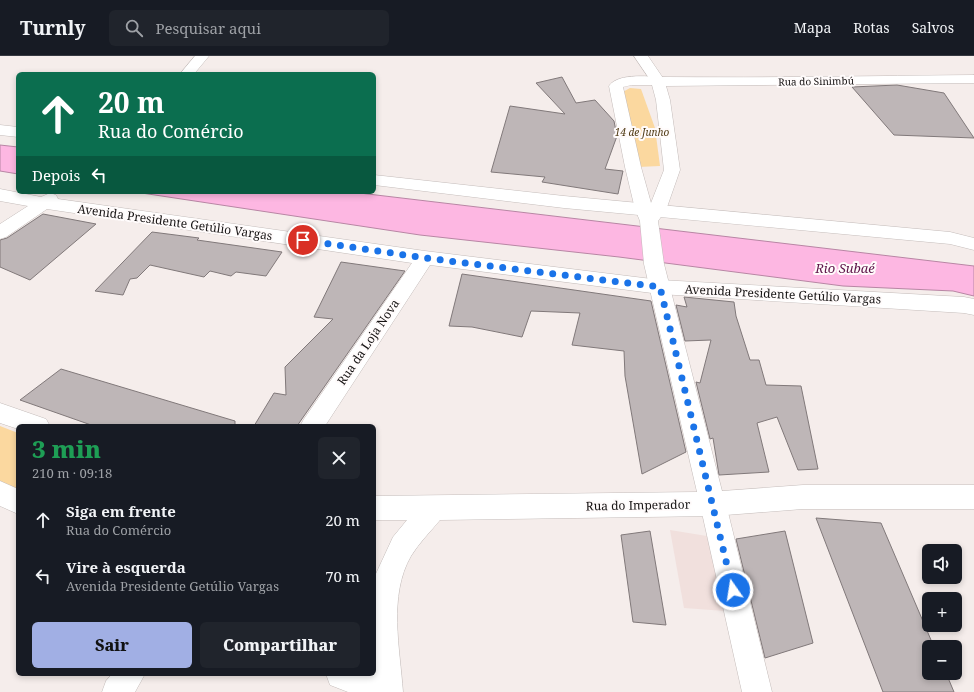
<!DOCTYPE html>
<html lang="pt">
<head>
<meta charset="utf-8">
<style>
  body { margin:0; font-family:"Noto Serif",serif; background:#20242c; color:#f1f3f6; height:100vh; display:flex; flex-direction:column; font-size:15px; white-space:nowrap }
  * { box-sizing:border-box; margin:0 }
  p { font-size:13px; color:#9ea1a6 }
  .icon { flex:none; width:22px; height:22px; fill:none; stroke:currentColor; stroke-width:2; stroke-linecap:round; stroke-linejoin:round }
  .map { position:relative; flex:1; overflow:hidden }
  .drawer { position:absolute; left:16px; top:368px; width:360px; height:252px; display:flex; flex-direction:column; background:#171b24; border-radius:6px; box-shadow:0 2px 6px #0003 }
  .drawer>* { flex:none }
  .banner { position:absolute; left:16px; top:16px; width:360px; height:122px; border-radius:6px; box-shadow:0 2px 6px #0003; background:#0b6e4f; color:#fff; overflow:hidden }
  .tools { position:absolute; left:922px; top:488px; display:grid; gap:8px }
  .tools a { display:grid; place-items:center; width:40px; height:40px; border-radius:6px; background:#171b24; box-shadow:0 2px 6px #0003; font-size:20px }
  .pin { position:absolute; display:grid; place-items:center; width:34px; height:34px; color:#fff; margin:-17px; border:2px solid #fff; border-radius:50%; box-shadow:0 1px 4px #0007 }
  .me { position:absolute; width:44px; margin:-22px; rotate:347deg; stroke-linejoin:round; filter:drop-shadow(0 0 3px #0008) }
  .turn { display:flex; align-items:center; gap:14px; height:84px; padding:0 16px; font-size:18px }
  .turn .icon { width:52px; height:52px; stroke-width:2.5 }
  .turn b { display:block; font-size:28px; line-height:34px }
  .then { display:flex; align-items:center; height:38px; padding:0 16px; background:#0003; gap:8px; font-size:15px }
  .round { display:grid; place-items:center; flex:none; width:42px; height:42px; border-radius:6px; background:#20242c }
  .overview { display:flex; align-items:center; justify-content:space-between; height:68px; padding:0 16px }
  h1 { font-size:24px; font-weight:800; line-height:30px; color:#1e9e55 }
  .cta { display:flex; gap:8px; margin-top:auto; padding:8px 16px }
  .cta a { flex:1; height:46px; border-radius:6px; background:#a1afe4; color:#111; font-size:16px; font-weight:800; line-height:46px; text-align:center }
  .cta a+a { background:#20242c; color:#f1f3f6 }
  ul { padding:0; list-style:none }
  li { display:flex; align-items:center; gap:12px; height:56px; padding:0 16px }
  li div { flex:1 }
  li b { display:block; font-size:15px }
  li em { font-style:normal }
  header { display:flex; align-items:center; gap:24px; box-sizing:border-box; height:56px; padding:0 20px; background:#171b24; border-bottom:1px solid #363941 }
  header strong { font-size:19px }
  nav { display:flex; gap:22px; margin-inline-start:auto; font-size:14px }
  .search { width:280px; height:36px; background:#20242c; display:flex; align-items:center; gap:10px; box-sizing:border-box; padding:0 14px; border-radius:6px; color:#9ea1a6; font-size:15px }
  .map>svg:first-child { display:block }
  .built { fill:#f1e0dd }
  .green { fill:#fbd89f }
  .water { fill:#fdb7e2; stroke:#b886a4 }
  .building { fill:#beb6b7; stroke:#81797a }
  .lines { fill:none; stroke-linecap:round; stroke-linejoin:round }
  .minor-casing { stroke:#c4bcba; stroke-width:1 }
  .major-casing { stroke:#c4bcba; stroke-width:1 }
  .minor { fill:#fff; fill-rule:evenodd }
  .major { fill:#fff; fill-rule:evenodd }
  .route { stroke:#1a73e8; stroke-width:7; stroke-dasharray:0 12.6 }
  .labels { text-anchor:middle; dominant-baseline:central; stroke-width:4; stroke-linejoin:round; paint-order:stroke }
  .far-street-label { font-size:10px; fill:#171414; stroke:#fffbfb }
  .far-park-label { font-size:10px; font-style:italic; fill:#503b15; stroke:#fffbfb }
  .street-label { font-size:12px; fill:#171414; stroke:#fffbfb }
  .water-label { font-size:13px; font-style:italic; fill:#5e1449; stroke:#fffbfb }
</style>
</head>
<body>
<header>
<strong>Turnly</strong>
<div class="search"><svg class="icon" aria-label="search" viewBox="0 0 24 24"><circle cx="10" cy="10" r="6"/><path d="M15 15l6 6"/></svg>Pesquisar aqui</div>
<nav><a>Mapa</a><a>Rotas</a><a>Salvos</a></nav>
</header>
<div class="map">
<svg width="974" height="636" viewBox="0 0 974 636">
  <rect width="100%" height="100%" fill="#f5edeb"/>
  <path class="built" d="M670 474 713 481 725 555 684 552Z"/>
  <g class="green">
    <path d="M630 32 641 33 655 72 660 110 638 111 621 37Z"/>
    <path d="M0 370 18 377V435L0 426Z"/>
  </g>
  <g class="water">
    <path d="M0 89 18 91V118L0 115Z"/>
    <path d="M135 136H351L974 210V240L953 235 843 230 619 201 420 179Z"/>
  </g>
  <g class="building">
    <path d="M562 21 576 47 595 44 614 65 617 80 605 113 623 115 618 138 542 126 545 121 491 116 510 50 565 58 536 27Z"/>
    <path d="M897 29 944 37 974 82 894 79 852 31Z"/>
    <path d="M43 158 96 168 30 224 0 211V184L7 182Z"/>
    <path d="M152 176 199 182 197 184 282 196 266 220 236 216 231 220 210 215 204 221 150 209 137 222 130 223 123 239 95 235Z"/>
    <path d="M341 206 405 215 297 370H254L274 337 286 339 285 311 333 263 314 261Z"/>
    <path d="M462 218 651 245 686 396 642 418 625 320 624 295 572 289 580 257 531 255 522 281 472 271 449 270Z"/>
    <path d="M684 241 734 246 736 260 750 304H759L766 329 801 330 818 413 798 414 777 361 757 367 769 416 719 419 713 382 710 383 696 326 700 327 711 284 685 285 676 249 687 251Z"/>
    <path d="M61 313 235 365V370H94L20 344Z"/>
    <path d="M816 462 881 467 934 591H929V617H946L954 636H883Z"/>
    <path d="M650 475 666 569 633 566 621 479Z"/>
    <path d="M785 475 813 587 765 602 736 483Z"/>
  </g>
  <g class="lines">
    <defs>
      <g id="minor">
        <path d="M195 0H209L194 18H180Z"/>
        <path d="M634 0H648L665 25 663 28 658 29 653 28Z"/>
        <path d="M0 69 18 71V81L0 79Z"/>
        <path d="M374 119 564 140 950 176 974 182V194L950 188 564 152 374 129Z"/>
        <path d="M0 133 41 141 50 137 56 139 58 143 425 195 660 224 964 241 974 243V259L964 257 660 238 430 209 325 370H300L304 363 412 207 47 153 6 181 0 183V168L28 150 0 145Z"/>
        <path d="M0 425 18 433V458L0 450Z"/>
        <path d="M713 436 722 439 726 448 772 636H742L700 448 704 439Z"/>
        <path d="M374 617 395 625 399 636H348L330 629 326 618H374Z"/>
        <path d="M112 618H145L135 636H102L106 625Z"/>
      </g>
      <g id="major">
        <path d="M974 19V27L666 30 670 44 680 114 666 154 658 165 664 208 722 435 803 429H974V453H803L713 460 440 464C431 475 419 487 411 500 388 540 400 592 403 636H373L374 522 393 481 407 464H374V440L697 436 644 208 640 165 635 153 625 111 609 30C618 16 652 21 667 21 769 22 872 20 974 19ZM632 29H652L656 44 664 114 651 147 641 111 623 31Z"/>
        <path d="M0 347 46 363 50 370H18V373L0 367Z"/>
      </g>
    </defs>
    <use href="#minor" class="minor-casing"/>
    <use href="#major" class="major-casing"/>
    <use href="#minor" class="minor"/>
    <use href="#major" class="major"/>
  </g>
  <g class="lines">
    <path class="route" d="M303 184 425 202 660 231 733 534"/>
  </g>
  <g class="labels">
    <g class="far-street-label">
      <text transform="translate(816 25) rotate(-1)">Rua do Sinimbú</text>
    </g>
    <g class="far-park-label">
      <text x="642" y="76">14 de Junho</text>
    </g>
    <g class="street-label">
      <text transform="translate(175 166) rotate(8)">Avenida Presidente Getúlio Vargas</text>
      <text transform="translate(783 238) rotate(3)">Avenida Presidente Getúlio Vargas</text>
      <text transform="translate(368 286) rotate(-56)">Rua da Loja Nova</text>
      <text transform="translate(638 449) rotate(-1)">Rua do Imperador</text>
    </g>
    <g class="water-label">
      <text x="845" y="212">Rio Subaé</text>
    </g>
  </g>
</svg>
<div class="tools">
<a><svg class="icon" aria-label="sound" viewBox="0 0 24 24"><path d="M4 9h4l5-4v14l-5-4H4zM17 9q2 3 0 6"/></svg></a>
<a>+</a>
<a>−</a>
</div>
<div class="pin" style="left:303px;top:184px;background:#d93025"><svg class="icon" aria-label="arrive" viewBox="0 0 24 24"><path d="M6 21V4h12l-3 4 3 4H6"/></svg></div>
<svg class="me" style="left:733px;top:534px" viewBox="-20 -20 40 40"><circle r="17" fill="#1a73e8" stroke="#fff" stroke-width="3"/><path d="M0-11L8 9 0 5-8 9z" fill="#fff"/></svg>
<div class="banner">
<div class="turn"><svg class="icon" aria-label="ahead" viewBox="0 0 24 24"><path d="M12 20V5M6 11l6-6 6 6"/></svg><div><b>20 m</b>Rua do Comércio</div></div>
<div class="then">Depois<svg class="icon" aria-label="left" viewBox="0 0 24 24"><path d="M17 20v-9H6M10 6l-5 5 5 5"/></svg></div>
</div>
<section class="drawer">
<div class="overview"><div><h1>3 min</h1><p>210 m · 09:18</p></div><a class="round"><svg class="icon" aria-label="close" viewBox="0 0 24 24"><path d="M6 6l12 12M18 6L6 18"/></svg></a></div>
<ul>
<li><svg class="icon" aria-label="ahead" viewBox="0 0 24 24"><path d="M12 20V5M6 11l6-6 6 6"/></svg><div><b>Siga em frente</b><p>Rua do Comércio</p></div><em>20 m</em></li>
<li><svg class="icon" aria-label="left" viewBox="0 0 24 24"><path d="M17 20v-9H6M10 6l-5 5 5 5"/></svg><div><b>Vire à esquerda</b><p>Avenida Presidente Getúlio Vargas</p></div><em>70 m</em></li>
</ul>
<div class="cta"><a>Sair</a><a>Compartilhar</a></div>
</section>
</div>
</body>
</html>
